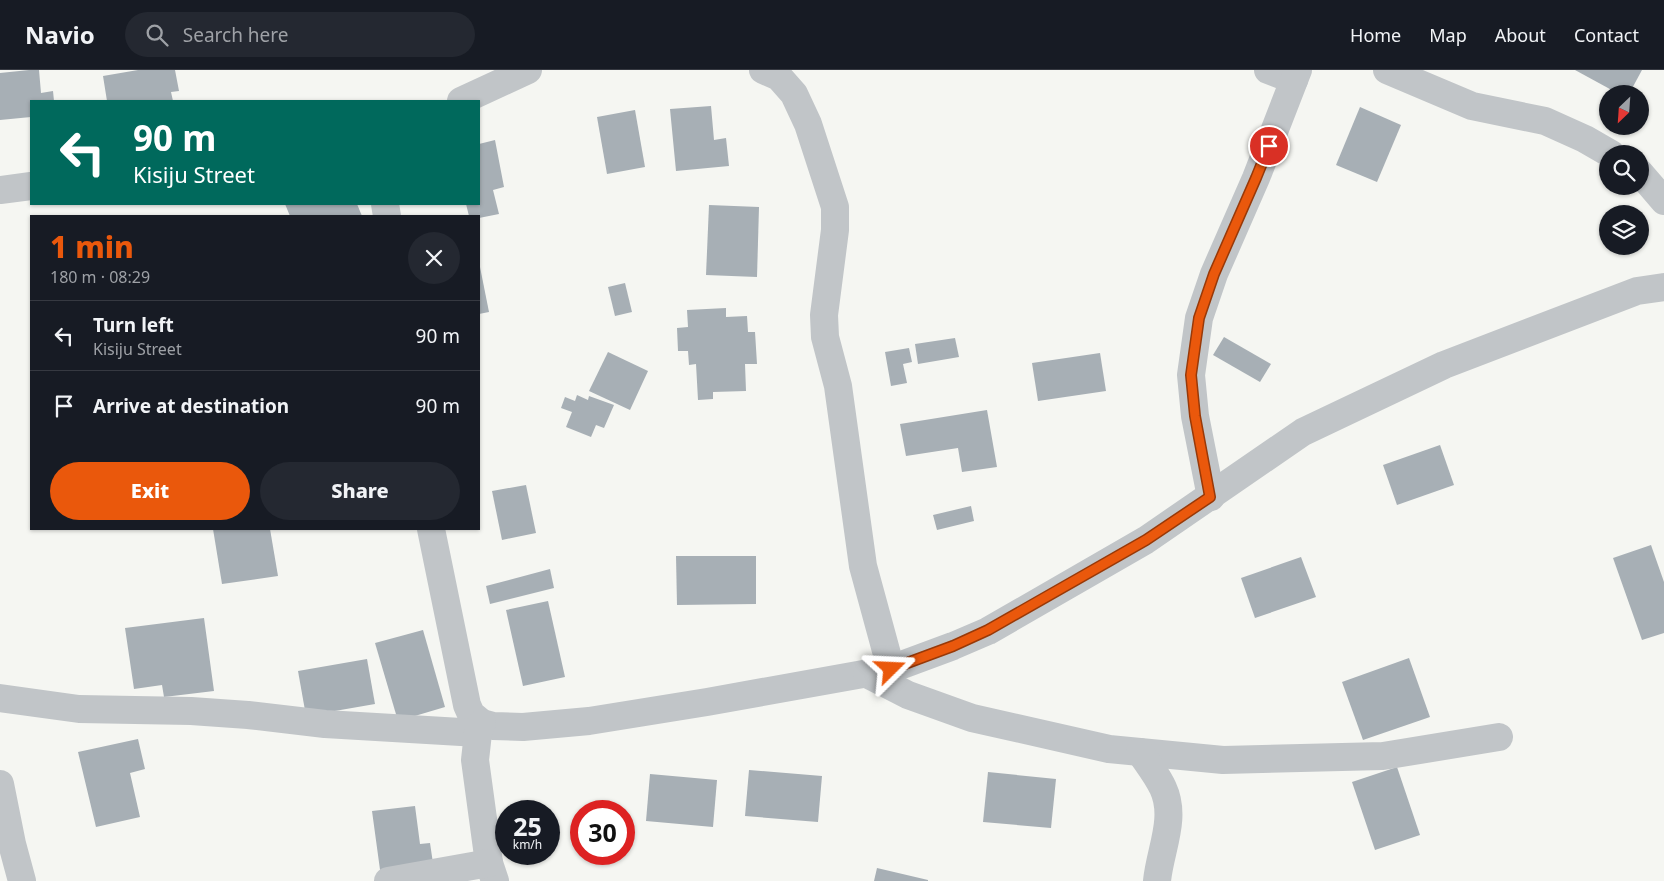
<!DOCTYPE html>
<html lang="en">
<head>
<meta charset="utf-8">
<style>
  body { margin:0; font-family:"Noto Sans",sans-serif; background:#242831; color:#f1f3f6; height:100vh; display:flex; flex-direction:column; font-size:19px; white-space:nowrap }
  * { box-sizing:border-box; margin:0 }
  p { font-size:16px; color:#9ea1a6 }
  .icon { flex:none; width:28px; height:28px; fill:none; stroke:currentColor; stroke-width:2; stroke-linecap:round; stroke-linejoin:round }
  .map { position:relative; flex:1; overflow:hidden }
  .details { position:absolute; left:30px; top:145px; width:450px; height:315px; display:flex; flex-direction:column; background:#171b24; border-radius:0px; box-shadow:0 1px 4px #0004 }
  .details>* { flex:none }
  .banner { position:absolute; left:30px; top:30px; width:450px; height:105px; border-radius:0px; box-shadow:0 1px 4px #0004; background:#00695c; color:#fff; overflow:hidden }
  .needle { width:32px; rotate:205deg }
  .buttons { position:absolute; left:1599px; top:15px; display:grid; gap:10px }
  .buttons a { display:grid; place-items:center; width:50px; height:50px; border-radius:50%; background:#171b24; box-shadow:0 1px 4px #0004; font-size:25px }
  .speed { position:absolute; left:495px; top:730px; display:flex; gap:10px; font-size:25px; font-weight:700; text-align:center }
  .speed>* { display:grid; place-content:center; width:65px; height:65px; border-radius:50%; background:#171b24; box-shadow:0 1px 4px #0004; line-height:1 }
  .speed small { font-size:12px; font-weight:400 }
  .speed .limit { border:8px solid #d22; background:#fff; color:#111 }
  .pin { position:absolute; display:grid; place-items:center; width:42px; height:42px; color:#fff; margin:-21px; border:2px solid #fff; border-radius:50%; box-shadow:0 1px 5px #0007 }
  .me { position:absolute; width:55px; margin:-28px; rotate:69deg; stroke-linejoin:round; filter:drop-shadow(0 0 4px #0008) }
  .turn { display:flex; align-items:center; gap:18px; height:105px; padding:0 20px; font-size:22px }
  .turn .icon { width:65px; height:65px; stroke-width:2.5 }
  .turn b { display:block; font-size:35px; line-height:42px }
  .round { display:grid; place-items:center; flex:none; width:52px; height:52px; border-radius:26px; background:#242831 }
  .headline { display:flex; align-items:center; justify-content:space-between; height:85px; padding:0 20px }
  h1 { font-size:30px; font-weight:800; line-height:38px; color:#ea580c }
  .cta { display:flex; gap:10px; margin-top:auto; padding:10px 20px }
  .cta a { flex:1; height:58px; border-radius:30px; background:#ea580c; color:#fff; font-size:20px; font-weight:800; line-height:58px; text-align:center }
  .cta a+a { background:#242831; color:#f1f3f6 }
  ul { padding:0; list-style:none }
  li { display:flex; align-items:center; gap:15px; height:70px; padding:0 20px; border-top:1px solid #363941 }
  li div { flex:1 }
  li b { display:block; font-size:19px }
  li em { font-style:normal }
  header { display:flex; align-items:center; gap:30px; box-sizing:border-box; height:70px; padding:0 25px; background:#171b24; border-bottom:1px solid #363941 }
  header strong { font-size:24px }
  nav { display:flex; gap:28px; margin-inline-start:auto; font-size:18px }
  .search { width:350px; height:45px; background:#242831; display:flex; align-items:center; gap:12px; box-sizing:border-box; padding:0 18px; border-radius:28px; color:#9ea1a6; font-size:19px }
  .map>svg:first-child { display:block }
  .building { fill:#a7afb5 }
  .lines { fill:none; stroke-linecap:round; stroke-linejoin:round }
  .street { stroke:#c1c5c8; stroke-width:28 }
  .route-casing { stroke:#983908; stroke-width:12 }
  .route { stroke:#ea580c; stroke-width:9 }
</style>
</head>
<body>
<header>
<strong>Navio</strong>
<div class="search"><svg class="icon" aria-label="search" viewBox="0 0 24 24"><circle cx="10" cy="10" r="6"/><path d="M15 15l6 6"/></svg>Search here</div>
<nav><a>Home</a><a>Map</a><a>About</a><a>Contact</a></nav>
</header>
<div class="map">
<svg width="1664" height="811" viewBox="0 0 1664 811">
  <rect width="100%" height="100%" fill="#f5f6f2"/>
  <g class="building">
    <path d="M29 0H39L41 23 53 21 54 31H31V47L0 50V3Z"/>
    <path d="M138 0H175L179 21 171 22 173 31H107L103 6Z"/>
    <path d="M1575 0H1642L1629 24H1619Z"/>
    <path d="M711 36 714 70 726 68 729 96 676 101 670 39Z"/>
    <path d="M1360 37 1401 55 1377 112 1336 95Z"/>
    <path d="M635 40 645 97 607 104 597 47Z"/>
    <path d="M495 70 504 117 493 120 499 144 479 148V146H469L466 134H479V74Z"/>
    <path d="M285 134H357L362 146H290Z"/>
    <path d="M709 135 759 137 757 207 706 205Z"/>
    <path d="M479 192 489 242 479 244Z"/>
    <path d="M625 213 632 242 615 246 608 217Z"/>
    <path d="M726 238V247L747 246 748 262H755L757 294H745L746 321 713 322V329L698 330 696 294 689 295 688 281H678L677 258 688 257 687 240Z"/>
    <path d="M1224 267 1271 294 1260 312 1213 285Z"/>
    <path d="M955 268 959 287 918 294 915 274Z"/>
    <path d="M909 278 912 292 903 294 907 313 891 316 885 282Z"/>
    <path d="M608 282 648 301 630 340 589 321Z"/>
    <path d="M1100 283 1106 321 1038 331 1032 293Z"/>
    <path d="M577 325 588 330 589 326 614 335 604 358 596 355 591 367 566 357 572 342 561 338 565 327 575 331Z"/>
    <path d="M987 340 997 397 962 402 958 378 906 386 900 354Z"/>
    <path d="M1440 375 1454 415 1397 435 1383 395Z"/>
    <path d="M526 415 536 463 502 470 492 421Z"/>
    <path d="M971 436 974 451 937 460 933 445Z"/>
    <path d="M213 459H270L278 506 222 514Z"/>
    <path d="M1651 475 1664 512V563L1642 570 1613 488Z"/>
    <path d="M676 486H756V534L677 535Z"/>
    <path d="M1301 487 1316 527 1255 548 1241 508Z"/>
    <path d="M550 499 554 518 490 534 486 516Z"/>
    <path d="M548 531 565 607 523 616 506 540Z"/>
    <path d="M204 548 214 621 164 627 162 615 134 619 125 558Z"/>
    <path d="M423 560 445 637 398 651 375 573Z"/>
    <path d="M1409 588 1430 647 1363 670 1342 612Z"/>
    <path d="M367 589 375 634 306 646 298 601Z"/>
    <path d="M138 669 145 699 130 703 140 747 96 757 78 682Z"/>
    <path d="M1397 697 1420 765 1375 780 1352 712Z"/>
    <path d="M749 700 822 706 818 752 745 746Z"/>
    <path d="M988 702 1056 709 1051 758 983 752Z"/>
    <path d="M650 704 717 710 713 757 646 751Z"/>
    <path d="M415 736 420 774 430 773 434 800 381 807 372 741Z"/>
    <path d="M877 798 928 810V811H874Z"/>
  </g>
  <g class="lines">
    <g class="street">
      <path d="M763 0 779 7 794 24 808 54 835 137V160L824 245 825 267 838 316 863 496 891 599"/>
      <path d="M1268 0 1294 10"/>
      <path d="M1387 0 1472 36 1545 51 1585 69 1611 84"/>
      <path d="M461 31 528 0"/>
      <path d="M1640 103 1664 131"/>
      <path d="M0 120 31 116"/>
      <path d="M385 134 387 146"/>
      <path d="M1211 427 1195 346 1191 305 1199 248 1214 204 1256 108 1298 0"/>
      <path d="M431 459 467 635 471 644 482 653 493 656 523 657 589 651 707 632 891 599 953 576 988 561 1146 470 1303 362 1444 295 1637 221 1664 217"/>
      <path d="M867 604 908 625 972 648 1109 679 1223 690 1383 686 1499 667"/>
      <path d="M0 628 79 639 191 641 248 645 325 654 478 663"/>
      <path d="M482 653 478 663 475 690 489 793 495 811"/>
      <path d="M1140 682C1148 694 1157 705 1163 718 1177 748 1160 780 1157 811"/>
      <path d="M0 714 12 774 22 811"/>
      <path d="M388 811 489 793"/>
    </g>
  </g>
  <g class="lines">
    <defs>
      <path id="route" d="M891 599 953 576 988 560 1146 470 1210 427 1195 346 1191 305 1199 248 1214 204 1256 108 1269 76"/>
    </defs>
    <use href="#route" class="route-casing"/>
    <use href="#route" class="route"/>
  </g>
</svg>
<div class="buttons">
<a><svg class="needle" viewBox="-14 -14 28 28"><path d="M0-13l5 13h-10z" fill="#e53935"/><path d="M0 13l5-13h-10z" fill="#9ea1a6"/></svg></a>
<a><svg class="icon" aria-label="search" viewBox="0 0 24 24"><circle cx="10" cy="10" r="6"/><path d="M15 15l6 6"/></svg></a>
<a><svg class="icon" aria-label="layers" viewBox="0 0 24 24"><path d="M12 4l9 5-9 5-9-5zM3 14l9 5 9-5"/></svg></a>
</div>
<div class="speed"><div>25<small>km/h</small></div><div class="limit">30</div></div>
<div class="pin" style="left:1269px;top:76px;background:#d93025"><svg class="icon" aria-label="arrive" viewBox="0 0 24 24"><path d="M6 21V4h12l-3 4 3 4H6"/></svg></div>
<svg class="me" style="left:891px;top:599px" viewBox="-20 -20 40 40"><path d="M0-17L14 15 0 8-14 15z" fill="#ea580c" stroke="#fff" stroke-width="4"/></svg>
<div class="banner">
<div class="turn"><svg class="icon" aria-label="left" viewBox="0 0 24 24"><path d="M17 20v-9H6M10 6l-5 5 5 5"/></svg><div><b>90 m</b>Kisiju Street</div></div>
</div>
<section class="details">
<div class="headline"><div><h1>1 min</h1><p>180 m · 08:29</p></div><a class="round"><svg class="icon" aria-label="close" viewBox="0 0 24 24"><path d="M6 6l12 12M18 6L6 18"/></svg></a></div>
<ul>
<li><svg class="icon" aria-label="left" viewBox="0 0 24 24"><path d="M17 20v-9H6M10 6l-5 5 5 5"/></svg><div><b>Turn left</b><p>Kisiju Street</p></div><em>90 m</em></li>
<li><svg class="icon" aria-label="arrive" viewBox="0 0 24 24"><path d="M6 21V4h12l-3 4 3 4H6"/></svg><div><b>Arrive at destination</b></div><em>90 m</em></li>
</ul>
<div class="cta"><a>Exit</a><a>Share</a></div>
</section>
</div>
</body>
</html>
